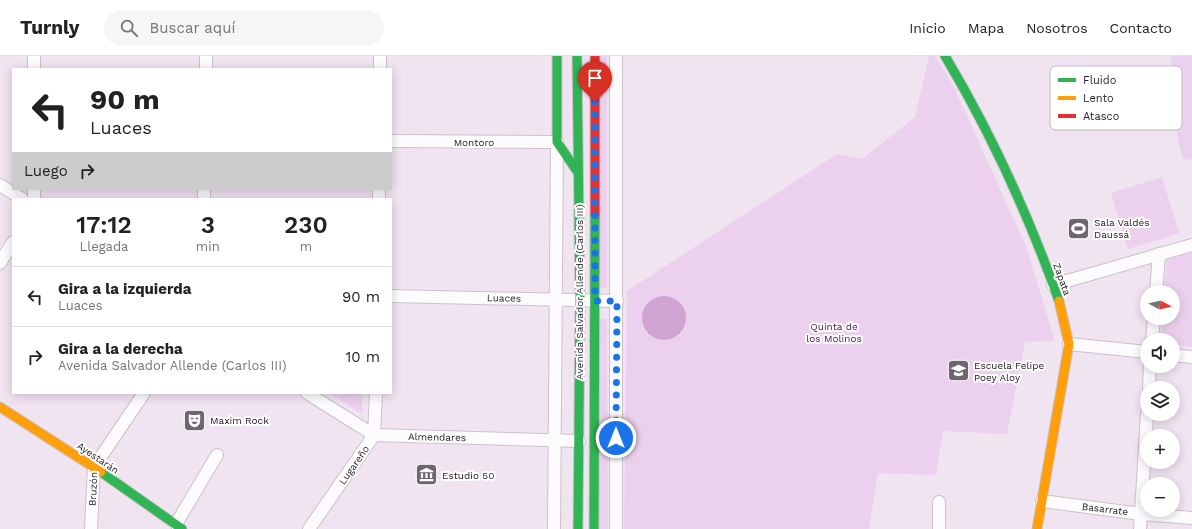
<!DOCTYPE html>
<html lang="es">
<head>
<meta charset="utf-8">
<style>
  body { margin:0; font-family:"Work Sans",sans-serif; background:#f6f6f6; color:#222; height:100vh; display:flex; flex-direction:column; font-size:15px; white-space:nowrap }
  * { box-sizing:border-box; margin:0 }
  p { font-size:13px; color:#767676 }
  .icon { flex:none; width:22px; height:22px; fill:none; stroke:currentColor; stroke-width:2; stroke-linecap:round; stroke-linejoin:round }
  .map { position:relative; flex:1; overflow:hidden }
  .sheet { position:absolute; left:12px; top:142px; width:380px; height:196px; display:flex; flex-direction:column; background:#fff; border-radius:0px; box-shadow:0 2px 10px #0003 }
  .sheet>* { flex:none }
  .guide { position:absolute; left:12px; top:12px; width:380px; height:122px; border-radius:0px; box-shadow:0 2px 10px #0003; background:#fff; color:#222; overflow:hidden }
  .needle { width:26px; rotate:97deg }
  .buttons { position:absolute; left:1140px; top:229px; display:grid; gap:8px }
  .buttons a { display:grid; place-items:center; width:40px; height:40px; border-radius:50%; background:#fff; box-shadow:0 2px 10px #0003; font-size:20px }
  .pin { position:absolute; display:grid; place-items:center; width:34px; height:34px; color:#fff; margin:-41px -17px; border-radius:50% 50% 50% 0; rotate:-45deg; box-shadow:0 0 4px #0007 }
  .pin .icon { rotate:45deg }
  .me { position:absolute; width:44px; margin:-22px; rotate:0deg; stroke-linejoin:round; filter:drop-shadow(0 0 3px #0008) }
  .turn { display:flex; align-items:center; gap:14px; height:84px; padding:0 12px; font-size:18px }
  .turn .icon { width:52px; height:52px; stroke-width:2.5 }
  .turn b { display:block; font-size:28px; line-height:34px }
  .then { display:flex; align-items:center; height:38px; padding:0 12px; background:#0003; gap:8px; font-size:15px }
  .eta { display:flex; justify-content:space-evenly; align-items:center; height:68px; text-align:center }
  .eta b { font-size:24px; font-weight:600; line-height:28px }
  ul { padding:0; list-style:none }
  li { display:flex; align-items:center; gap:12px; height:60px; padding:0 12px; border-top:1px solid #e0e0e0 }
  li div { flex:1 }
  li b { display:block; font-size:15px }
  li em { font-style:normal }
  header { display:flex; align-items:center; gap:24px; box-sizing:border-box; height:56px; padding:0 20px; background:#fff; border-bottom:1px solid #e0e0e0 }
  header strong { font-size:19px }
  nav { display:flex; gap:22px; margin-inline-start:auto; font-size:14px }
  .search { width:280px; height:36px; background:#f6f6f6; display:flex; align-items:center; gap:10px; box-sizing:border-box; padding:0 14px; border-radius:22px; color:#767676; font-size:15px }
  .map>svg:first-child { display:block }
  .green { fill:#ecd1ee }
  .water { fill:#cfa4d3 }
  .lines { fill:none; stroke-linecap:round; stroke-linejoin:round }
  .street-casing { stroke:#cbc1cc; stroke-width:14 }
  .fast-casing { stroke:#cbc1cc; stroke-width:11 }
  .slow-casing { stroke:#cbc1cc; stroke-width:11 }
  .jam-casing { stroke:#cbc1cc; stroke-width:11 }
  .street { stroke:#fdfbfd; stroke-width:12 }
  .fast { stroke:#30b455; stroke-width:9 }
  .slow { stroke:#ff9f0a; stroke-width:9 }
  .jam { stroke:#e5322d; stroke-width:9 }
  .route { stroke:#1a73e8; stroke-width:7; stroke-dasharray:0 12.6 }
  .labels { text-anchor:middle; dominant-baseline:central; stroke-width:4; stroke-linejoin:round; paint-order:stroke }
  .street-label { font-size:10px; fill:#292029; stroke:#fff }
  .poi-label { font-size:10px; fill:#292029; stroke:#fff; text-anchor:start }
  .park-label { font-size:10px; fill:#540e5c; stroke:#fff }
  .key { fill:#fff; stroke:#bfbcbf; stroke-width:1 }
  .key-label { font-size:11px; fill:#292029 }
</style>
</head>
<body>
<header>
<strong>Turnly</strong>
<div class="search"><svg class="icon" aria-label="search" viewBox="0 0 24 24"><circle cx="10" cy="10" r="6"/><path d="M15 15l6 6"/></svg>Buscar aquí</div>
<nav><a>Inicio</a><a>Mapa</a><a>Nosotros</a><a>Contacto</a></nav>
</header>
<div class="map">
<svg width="1192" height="473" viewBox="0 0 1192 473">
  <rect width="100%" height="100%" fill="#f0e4f1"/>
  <g class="green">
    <path d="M598 0H607V232L598 231Z"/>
    <path d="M929 0H935L953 29 1026 190 1055 285 1025 286 1007 378 943 375 936 419 878 417 869 473H624L627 235 837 98 862 103 915 61Z"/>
    <path d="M1171 0H1192V103L1183 104 1178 85Z"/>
    <path d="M1162 121 1179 177 1128 193 1111 137Z"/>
    <path d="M1192 193V291L1173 289V284H1164L1161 280 1162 262H1173V236H1164L1167 199Z"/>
    <path d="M598 263H607L608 473H599Z"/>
    <path d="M328 337H362V358Z"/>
  </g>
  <circle class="water" cx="664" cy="262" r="22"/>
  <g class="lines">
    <defs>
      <g id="street">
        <path d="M34 13V0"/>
        <path d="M206 13V0"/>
        <path d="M380 13V0"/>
        <path d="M391 85 557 86 554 473"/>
        <path d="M0 129 22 143"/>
        <path d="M34 133V143"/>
        <path d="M204 143V133"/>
        <path d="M379 143V133"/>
        <path d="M0 207 13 186"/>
        <path d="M1053 229 1192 189"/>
        <path d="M1156 236 1159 198"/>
        <path d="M391 240 617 245"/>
        <path d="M1152 284 1154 262"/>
        <path d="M1069 288 1147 296"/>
        <path d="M1173 299 1192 301"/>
        <path d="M1149 332 1150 310"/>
        <path d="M307 337 374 379 579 385"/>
        <path d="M1042 445 1141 458 1192 462"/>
        <path d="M176 468 217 399"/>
        <path d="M91 473 94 411 144 337"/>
        <path d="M309 473 374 379 376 337"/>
        <path d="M616 473V0"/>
        <path d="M939 473V446"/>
        <path d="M1140 473 1147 358"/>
      </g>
      <g id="fast">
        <path d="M557 0V86L577 115"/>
        <path d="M577 0 580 244 578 473"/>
        <path d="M945 0C991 77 1029 160 1059 245"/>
        <path d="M101 416 182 473"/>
        <path d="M594 473 595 158"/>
      </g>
      <g id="slow">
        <path d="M0 351 101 416"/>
        <path d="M1037 473 1069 288 1059 245"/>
      </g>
      <path id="jam" d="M595 158V0"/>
    </defs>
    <use href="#street" class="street-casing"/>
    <use href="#fast" class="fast-casing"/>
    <use href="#slow" class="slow-casing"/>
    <use href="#jam" class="jam-casing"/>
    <use href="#street" class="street"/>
    <use href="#fast" class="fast"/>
    <use href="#slow" class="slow"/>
    <use href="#jam" class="jam"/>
  </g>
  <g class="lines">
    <path class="route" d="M595 46V245H617L616 382"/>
  </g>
  <defs>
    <symbol id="stadium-square" viewBox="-11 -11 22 22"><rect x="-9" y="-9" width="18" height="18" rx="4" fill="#6f656f" stroke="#fff"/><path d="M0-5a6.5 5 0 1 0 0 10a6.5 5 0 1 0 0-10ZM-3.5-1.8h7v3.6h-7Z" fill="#fff"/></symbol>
    <symbol id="school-square" viewBox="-11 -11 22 22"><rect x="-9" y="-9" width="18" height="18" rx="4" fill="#6f656f" stroke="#fff"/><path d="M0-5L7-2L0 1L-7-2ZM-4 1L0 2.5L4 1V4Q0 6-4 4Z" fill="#fff"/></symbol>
    <symbol id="theatre-square" viewBox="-11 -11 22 22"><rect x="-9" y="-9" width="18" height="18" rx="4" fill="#6f656f" stroke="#fff"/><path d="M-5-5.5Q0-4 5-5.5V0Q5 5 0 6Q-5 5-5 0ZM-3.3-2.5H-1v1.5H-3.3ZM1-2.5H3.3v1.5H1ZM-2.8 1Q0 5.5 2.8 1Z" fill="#fff"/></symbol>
    <symbol id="museum-square" viewBox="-11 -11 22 22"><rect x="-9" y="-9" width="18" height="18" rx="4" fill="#6f656f" stroke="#fff"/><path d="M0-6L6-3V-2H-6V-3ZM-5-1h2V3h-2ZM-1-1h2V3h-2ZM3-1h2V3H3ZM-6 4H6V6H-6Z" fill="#fff"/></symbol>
  </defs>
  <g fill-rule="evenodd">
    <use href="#stadium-square" x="1066" y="160" width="25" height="25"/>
    <use href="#school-square" x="946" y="302" width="25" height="25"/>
    <use href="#theatre-square" x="182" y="352" width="25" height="25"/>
    <use href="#museum-square" x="414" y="406" width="25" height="25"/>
  </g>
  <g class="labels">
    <g class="street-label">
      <text x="474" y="86">Montoro</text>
      <text transform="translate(1062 223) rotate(70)">Zapata</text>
      <text transform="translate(579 236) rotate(-90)">Avenida Salvador Allende (Carlos III)</text>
      <text transform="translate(504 242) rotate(1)">Luaces</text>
      <text transform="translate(437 381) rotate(1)">Almendares</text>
      <text transform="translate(98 402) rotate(34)">Ayestarán</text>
      <text transform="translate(354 409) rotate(-55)">Lugareño</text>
      <text transform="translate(93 433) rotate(-87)">Bruzón</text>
      <text transform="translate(1105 453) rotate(7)">Basarrate</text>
    </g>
    <g class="poi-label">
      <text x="1094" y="166">Sala Valdés<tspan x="1094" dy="12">Daussá</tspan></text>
      <text x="974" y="309">Escuela Felipe<tspan x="974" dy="12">Poey Aloy</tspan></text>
      <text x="210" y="364">Maxim Rock</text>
      <text x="442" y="419">Estudio 50</text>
    </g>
    <g class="park-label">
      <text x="834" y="270">Quinta de<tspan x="834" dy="12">los Molinos</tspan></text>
    </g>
  </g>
  <rect x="1050" y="10" width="132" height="64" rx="6" class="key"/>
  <rect x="1058" y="22" width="18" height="4" fill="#30b455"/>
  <rect x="1058" y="40" width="18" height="4" fill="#ff9f0a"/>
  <rect x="1058" y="58" width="18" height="4" fill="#e5322d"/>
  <g class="key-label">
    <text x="1083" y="28">Fluido</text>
    <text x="1083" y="46">Lento</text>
    <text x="1083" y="64">Atasco</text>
  </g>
</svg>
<div class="buttons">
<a><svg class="needle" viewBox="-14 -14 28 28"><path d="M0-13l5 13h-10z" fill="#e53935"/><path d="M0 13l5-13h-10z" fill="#767676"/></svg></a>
<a><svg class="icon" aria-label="sound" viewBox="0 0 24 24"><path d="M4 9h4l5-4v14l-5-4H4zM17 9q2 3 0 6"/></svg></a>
<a><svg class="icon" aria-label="layers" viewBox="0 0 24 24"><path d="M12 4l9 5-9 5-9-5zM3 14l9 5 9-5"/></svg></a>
<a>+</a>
<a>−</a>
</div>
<div class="pin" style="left:595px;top:46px;background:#d93025"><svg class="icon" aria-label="arrive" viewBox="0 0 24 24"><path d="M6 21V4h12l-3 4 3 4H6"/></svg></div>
<svg class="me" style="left:616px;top:382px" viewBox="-20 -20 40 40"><circle r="17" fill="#1a73e8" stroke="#fff" stroke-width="3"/><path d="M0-11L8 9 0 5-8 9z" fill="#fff"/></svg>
<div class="guide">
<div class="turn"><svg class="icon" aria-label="left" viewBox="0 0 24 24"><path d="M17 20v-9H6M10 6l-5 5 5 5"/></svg><div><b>90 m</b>Luaces</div></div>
<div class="then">Luego<svg class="icon" aria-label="right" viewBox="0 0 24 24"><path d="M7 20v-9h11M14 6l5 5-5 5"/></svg></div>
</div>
<section class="sheet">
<div class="eta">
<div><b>17:12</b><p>Llegada</p></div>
<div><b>3</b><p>min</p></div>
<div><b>230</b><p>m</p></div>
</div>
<ul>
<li><svg class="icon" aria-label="left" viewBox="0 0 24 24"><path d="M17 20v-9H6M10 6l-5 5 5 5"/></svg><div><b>Gira a la izquierda</b><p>Luaces</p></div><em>90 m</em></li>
<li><svg class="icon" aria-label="right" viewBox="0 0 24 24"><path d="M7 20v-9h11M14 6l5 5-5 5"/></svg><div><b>Gira a la derecha</b><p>Avenida Salvador Allende (Carlos III)</p></div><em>10 m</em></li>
</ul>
</section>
</div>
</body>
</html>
